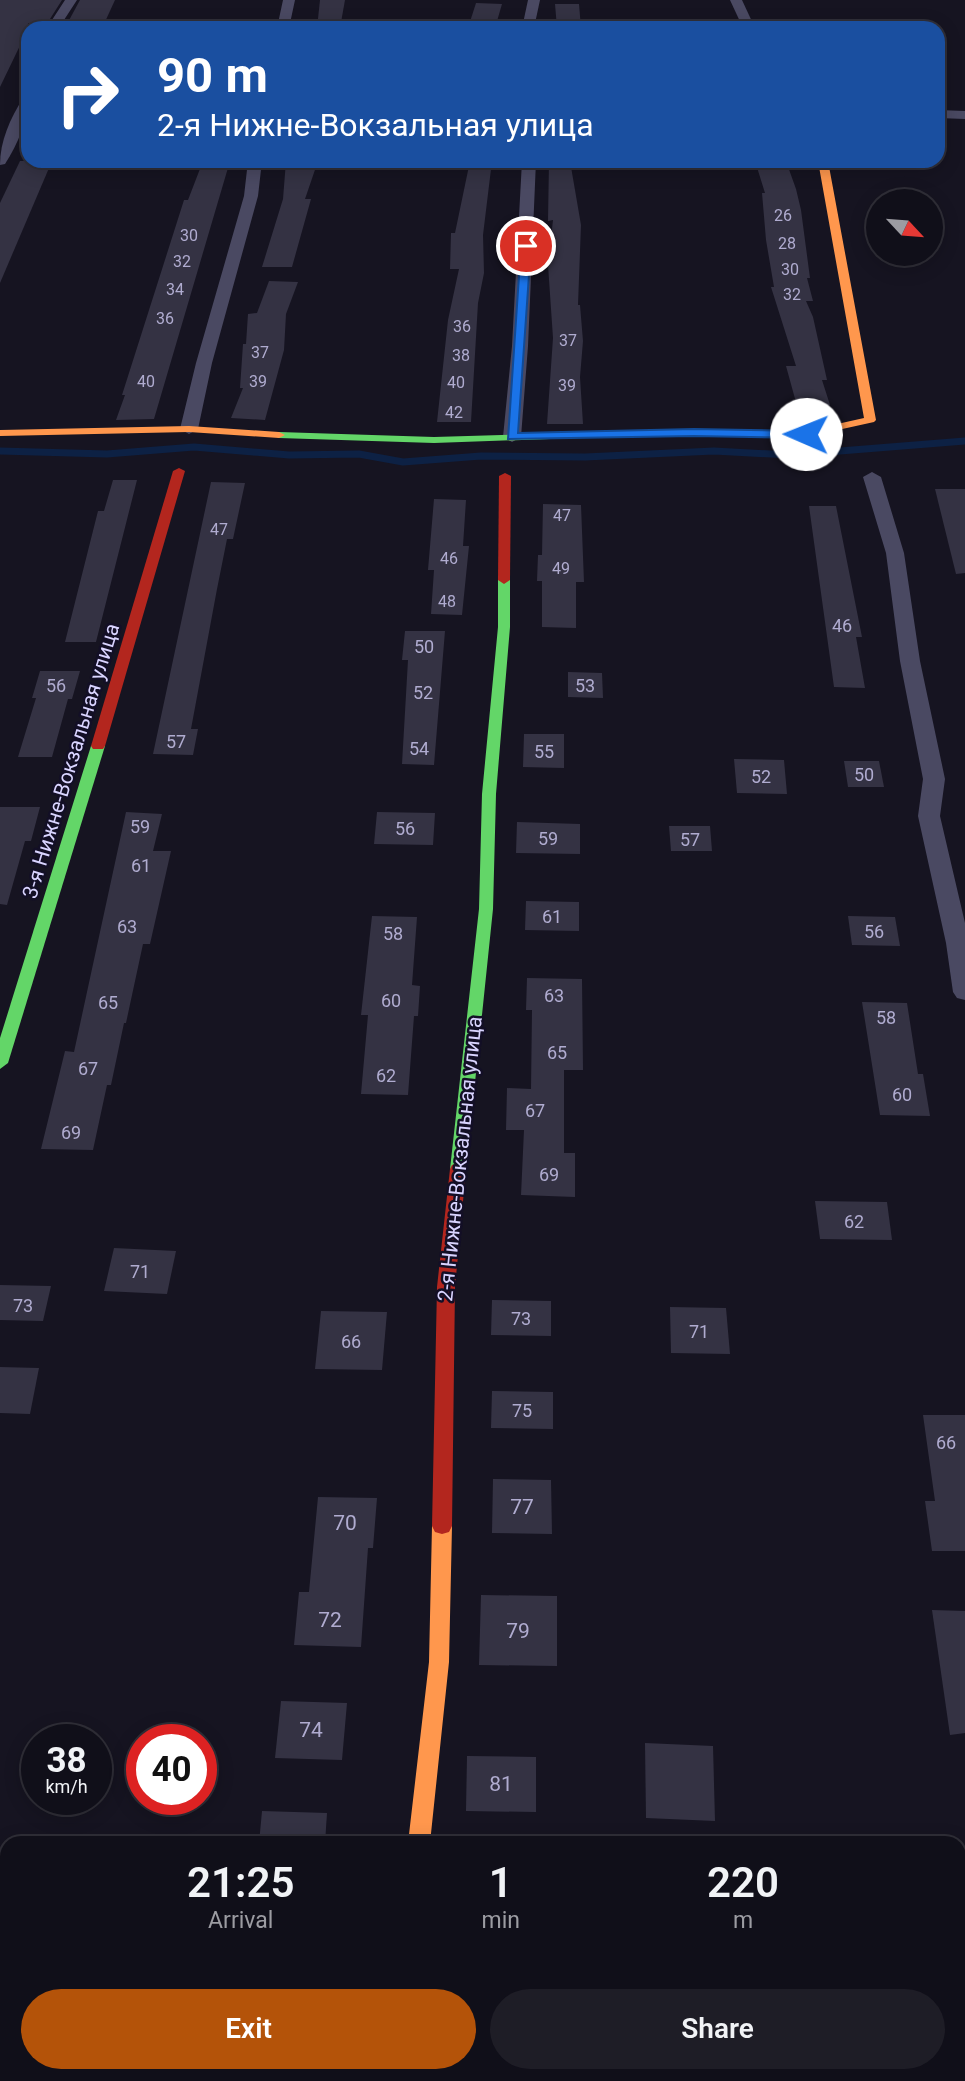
<!DOCTYPE html>
<html lang="en">
<head>
<meta charset="utf-8">
<style>
  body { margin:0; font-family:Roboto,sans-serif; background:#1e1d26; color:#f1f3f6; height:100vh; display:flex; flex-direction:column; font-size:26px; white-space:nowrap }
  * { box-sizing:border-box; margin:0 }
  p { font-size:23px; color:#9c9ca2 }
  .icon { flex:none; width:38px; height:38px; fill:none; stroke:currentColor; stroke-width:2; stroke-linecap:round; stroke-linejoin:round }
  .map { position:relative; flex:1; overflow:hidden }
  .sheet { position:absolute; left:0px; top:1836px; width:966px; height:247px; display:flex; flex-direction:column; background:#100f19; border-radius:21px 21px 0 0; box-shadow:0 4px 18px #0003,0 0 0 2px #302f38 }
  .sheet>* { flex:none }
  .top-card { position:absolute; left:21px; top:21px; width:924px; height:147px; border-radius:21px; box-shadow:0 4px 18px #0003,0 0 0 2px #302f38; background:#1a4fa0; color:#fff; overflow:hidden }
  .needle { width:46px; rotate:116deg }
  .controls { position:absolute; left:866px; top:189px; display:grid; gap:14px }
  .controls a { display:grid; place-items:center; width:77px; height:77px; border-radius:50%; background:#100f19; box-shadow:0 4px 18px #0003,0 0 0 2px #302f38; font-size:35px }
  .speed { position:absolute; left:21px; top:1724px; display:flex; gap:14px; font-size:35px; font-weight:700; text-align:center }
  .speed>* { display:grid; place-content:center; width:91px; height:91px; border-radius:50%; background:#100f19; box-shadow:0 4px 18px #0003,0 0 0 2px #302f38; line-height:1 }
  .speed small { font-size:18px; font-weight:400 }
  .speed .limit { border:10px solid #d22; background:#fff; color:#111 }
  .pin { position:absolute; display:grid; place-items:center; width:60px; height:60px; color:#fff; margin:-30px; border:4px solid #fff; border-radius:50%; box-shadow:0 2px 7px #0007 }
  .me { position:absolute; width:77px; margin:-38px; rotate:271deg; stroke-linejoin:round; filter:drop-shadow(0 0 5px #0008) }
  .turn { display:flex; align-items:center; gap:24px; height:147px; padding:0 21px; font-size:32px }
  .turn .icon { width:91px; height:91px; stroke-width:2.5 }
  .turn b { display:block; font-size:49px; line-height:60px }
  .eta { display:flex; justify-content:space-evenly; align-items:center; height:119px; text-align:center }
  .eta b { font-size:42px; font-weight:600; line-height:49px }
  .cta { display:flex; gap:14px; margin-top:auto; padding:14px 21px }
  .cta a { flex:1; height:80px; border-radius:42px; background:#b45309; color:#fff; font-size:28px; font-weight:600; line-height:80px; text-align:center }
  .cta a+a { background:#1e1d26; color:#f1f3f6 }
  .map>svg:first-child { display:block }
  .lines { fill:none; stroke-linecap:round; stroke-linejoin:round }
  .stream { stroke:#0d2144; stroke-width:7 }
  .building { fill:#343243 }
  .street { fill:#4a4962; fill-rule:evenodd }
  .fast { fill:#63d668; fill-rule:evenodd }
  .slow { fill:#ff974d; fill-rule:evenodd }
  .jam { fill:#b3261e; fill-rule:evenodd }
  .route { fill:#1a73e8; stroke:#114b97; stroke-width:2 }
  .labels { text-anchor:middle; dominant-baseline:central; stroke-width:5; stroke-linejoin:round; paint-order:stroke }
  .far-number-label { font-size:16px; fill:#b0acd0 }
  .number-label { font-size:18px; fill:#b0acd0 }
  .street-label { font-size:21px; fill:#d9d4ff; stroke:#130f26 }
  .near-number-label { font-size:21px; fill:#b0acd0 }
</style>
</head>
<body>
<div class="map">
<svg width="965" height="2081" viewBox="0 0 965 2081">
  <rect width="100%" height="100%" fill="#161421"/>
  <g class="lines">
    <path class="stream" d="M0 451 107 454 194 447 289 455 359 454 403 462 481 456 585 457 714 451 790 455 965 441"/>
  </g>
  <g class="building">
    <path d="M0 0H62L50 19V24L28 23V29L0 87Z"/>
    <path d="M80 0H115L104 24H67Z"/>
    <path d="M320 0H345L340 28H317Z"/>
    <path d="M476 3 502 4 495 28H468Z"/>
    <path d="M555 4H579L581 28H557Z"/>
    <path d="M20 161H52L0 283V203Z"/>
    <path d="M203 161H230L154 419 116 420 125 395H122L184 200H188Z"/>
    <path d="M286 161H318L305 199H311L292 267H262L283 199Z"/>
    <path d="M470 161H492L483 235 484 273 478 303 471 422H437L448 320 459 269H450L451 233H455Z"/>
    <path d="M549 161H570L581 225 578 305H580L583 341 580 377 583 424H547L553 338 548 265 553 220 548 221Z"/>
    <path d="M755 161H786L796 189 801 210 810 278H807L813 301H806L813 317 827 380H822L830 405 797 406 786 366H796L771 287H774L766 240 762 193H765Z"/>
    <path d="M269 281 298 282 286 314 284 350 265 420 231 418 243 388H240L243 344H246L248 314 257 313Z"/>
    <path d="M113 480H137L96 642H65L98 511H104Z"/>
    <path d="M211 482 245 483 233 539H227L217 589 191 729H198L193 755 153 754Z"/>
    <path d="M935 489H965V573L956 574Z"/>
    <path d="M434 499 466 500 463 546H469L462 615 431 614 434 570H428Z"/>
    <path d="M543 504 581 505 584 582H576V628L542 627V581H537L538 555H542Z"/>
    <path d="M809 506H836L862 637H856L865 688 834 687Z"/>
    <path d="M405 631H445L434 765 402 764 408 660H402Z"/>
    <path d="M40 671H80L72 699H68L52 757H18L36 698H32Z"/>
    <path d="M568 672 602 673 603 698 568 697Z"/>
    <path d="M524 734H564V768L523 767Z"/>
    <path d="M734 759 784 760 787 794 737 793Z"/>
    <path d="M844 761H879L884 787H848Z"/>
    <path d="M0 807H40L31 841H25L7 905 0 904Z"/>
    <path d="M126 812 162 814 153 851H171L150 944H143L126 1023H124L111 1085H107L93 1150 41 1149 65 1051 74 1052Z"/>
    <path d="M377 812 435 813 433 845 374 844Z"/>
    <path d="M517 822 580 824V854L516 853Z"/>
    <path d="M669 826H710L712 851H671Z"/>
    <path d="M526 901 579 902V931L525 930Z"/>
    <path d="M372 916 417 917 412 985 420 986 418 1016H414L408 1095 361 1094 368 1015H361Z"/>
    <path d="M848 916 895 917 900 946 852 945Z"/>
    <path d="M527 978 582 979 583 1070H564V1153H575V1197L521 1195 524 1130H506L507 1088 531 1089 532 1010H526Z"/>
    <path d="M862 1002 907 1003 918 1074H923L930 1116 880 1115Z"/>
    <path d="M815 1201 887 1202 892 1240 820 1239Z"/>
    <path d="M114 1248 176 1251 167 1294 104 1291Z"/>
    <path d="M0 1285 51 1286 43 1321 0 1320Z"/>
    <path d="M492 1300 551 1301V1336L491 1335Z"/>
    <path d="M670 1307 726 1308 730 1354 671 1353Z"/>
    <path d="M321 1311 387 1312 382 1370 315 1369Z"/>
    <path d="M0 1367 39 1368 30 1414 0 1413Z"/>
    <path d="M492 1391 553 1392V1429L491 1428Z"/>
    <path d="M923 1415H965V1551H932L925 1501H935Z"/>
    <path d="M493 1479 551 1480 552 1534 492 1533Z"/>
    <path d="M318 1497 377 1498 373 1548H368L361 1647 294 1645 299 1592H309Z"/>
    <path d="M481 1595 557 1596V1666L479 1665Z"/>
    <path d="M932 1610 965 1611V1733L950 1735Z"/>
    <path d="M281 1701 347 1703 342 1760 275 1758Z"/>
    <path d="M645 1743 713 1746 715 1821 646 1818Z"/>
    <path d="M467 1756 536 1757V1812L466 1811Z"/>
    <path d="M262 1811 327 1813 325 1843H259Z"/>
  </g>
  <g class="lines">
    <g class="street">
      <path d="M65 0H77L64 20 65 28H53L52 20Z"/>
      <path d="M283 0H295L289 28H277Z"/>
      <path d="M528 0H540L534 28H522Z"/>
      <path d="M730 0H742L755 28H743Z"/>
      <path d="M28 97C28 120 18 144 5 164L0 165C0 141 10 119 23 98Z"/>
      <path d="M938 110 965 111V119L938 118Z"/>
      <path d="M248 161H262L258 196 212 363 198 429 189 434 180 429 196 363 244 196Z"/>
      <path d="M522 161H536L528 346 521 437 512 442 503 437 512 346Z"/>
      <path d="M872 472 881 477 904 553 920 661 945 779 940 816 965 923V1000L957 998 953 992 946 943 918 816 923 779 900 661 886 553 863 477Z"/>
      <path d="M0 2026 7 2027V2063L0 2062Z"/>
      <path d="M262 2076H345L347 2081H264Z"/>
      <path d="M363 2076H399L397 2081H361Z"/>
    </g>
    <g class="fast">
      <path d="M631 431 637 434 635 436 434 443 279 438 273 435 279 432 434 437Z"/>
      <path d="M504 576 510 580V627L496 794 493 909 466 1169 464 1173H452L450 1169 479 909 482 794 498 627V580Z"/>
      <path d="M98 742 105 746 8 1063 0 1069V1038L91 746Z"/>
    </g>
    <g class="slow">
      <path d="M818 161H828L876 420 874 422 806 437 627 436 625 434 631 431H806L864 418Z"/>
      <path d="M189 426 279 432 285 435 279 438 189 432 0 436V430Z"/>
      <path d="M442 1518 449 1520 452 1526 449 1662 430 1843H408L429 1662 432 1526 435 1520Z"/>
    </g>
    <g class="jam">
      <path d="M179 468 185 471 105 746 103 749H93L91 746 173 471Z"/>
      <path d="M505 473 511 476 510 580 504 584 498 580 499 476Z"/>
      <path d="M458 1163 464 1165 466 1169 455 1287 452 1526 449 1532 442 1534 435 1532 432 1526 437 1287 450 1169 452 1165Z"/>
    </g>
  </g>
  <path class="route" d="M526 243 531 246 518 433 694 429 806 431 812 434 806 438 694 436 508 439 521 246Z"/>
  <g class="labels">
    <g class="far-number-label">
      <text x="783" y="215">26</text>
      <text x="189" y="235">30</text>
      <text x="787" y="243">28</text>
      <text x="182" y="261">32</text>
      <text x="790" y="269">30</text>
      <text x="175" y="289">34</text>
      <text x="792" y="294">32</text>
      <text x="165" y="318">36</text>
      <text x="462" y="326">36</text>
      <text x="568" y="340">37</text>
      <text x="260" y="352">37</text>
      <text x="461" y="355">38</text>
      <text x="146" y="381">40</text>
      <text x="258" y="381">39</text>
      <text x="456" y="382">40</text>
      <text x="567" y="385">39</text>
      <text x="454" y="412">42</text>
      <text x="562" y="515">47</text>
      <text x="219" y="529">47</text>
      <text x="449" y="558">46</text>
      <text x="561" y="568">49</text>
      <text x="447" y="601">48</text>
    </g>
    <g class="number-label">
      <text x="842" y="625">46</text>
      <text x="424" y="646">50</text>
      <text x="56" y="685">56</text>
      <text x="585" y="685">53</text>
      <text x="423" y="692">52</text>
      <text x="176" y="741">57</text>
      <text x="419" y="748">54</text>
      <text x="544" y="751">55</text>
      <text x="864" y="774">50</text>
      <text x="761" y="776">52</text>
      <text x="140" y="826">59</text>
      <text x="405" y="828">56</text>
      <text x="548" y="838">59</text>
      <text x="690" y="839">57</text>
      <text x="141" y="865">61</text>
      <text x="552" y="916">61</text>
      <text x="127" y="926">63</text>
      <text x="874" y="931">56</text>
      <text x="393" y="933">58</text>
      <text x="554" y="995">63</text>
      <text x="391" y="1000">60</text>
      <text x="108" y="1002">65</text>
      <text x="886" y="1017">58</text>
      <text x="557" y="1052">65</text>
      <text x="88" y="1068">67</text>
      <text x="386" y="1075">62</text>
      <text x="902" y="1094">60</text>
      <text x="535" y="1110">67</text>
      <text x="71" y="1132">69</text>
      <text x="549" y="1174">69</text>
      <text x="854" y="1221">62</text>
      <text x="140" y="1271">71</text>
      <text x="23" y="1305">73</text>
      <text x="521" y="1318">73</text>
      <text x="699" y="1331">71</text>
      <text x="351" y="1341">66</text>
      <text x="522" y="1410">75</text>
      <text x="946" y="1442">66</text>
    </g>
    <g class="street-label">
      <text transform="translate(71 761) rotate(-73)">3-я Нижне-Вокзальная улица</text>
      <text transform="translate(460 1159) rotate(-84)">2-я Нижне-Вокзальная улица</text>
    </g>
    <g class="near-number-label">
      <text x="522" y="1507">77</text>
      <text x="345" y="1523">70</text>
      <text x="330" y="1620">72</text>
      <text x="518" y="1631">79</text>
      <text x="311" y="1730">74</text>
      <text x="501" y="1784">81</text>
    </g>
  </g>
</svg>
<div class="controls">
<a><svg class="needle" viewBox="-14 -14 28 28"><path d="M0-13l5 13h-10z" fill="#e53935"/><path d="M0 13l5-13h-10z" fill="#9c9ca2"/></svg></a>
</div>
<div class="speed"><div>38<small>km/h</small></div><div class="limit">40</div></div>
<div class="pin" style="left:526px;top:246px;background:#d93025"><svg class="icon" aria-label="arrive" viewBox="0 0 24 24"><path d="M6 21V4h12l-3 4 3 4H6"/></svg></div>
<svg class="me" style="left:806px;top:434px" viewBox="-20 -20 40 40"><circle r="19" fill="#fff"/><path d="M0-13L10 11 0 6-10 11z" fill="#1a73e8"/></svg>
<div class="top-card">
<div class="turn"><svg class="icon" aria-label="right" viewBox="0 0 24 24"><path d="M7 20v-9h11M14 6l5 5-5 5"/></svg><div><b>90 m</b>2-я Нижне-Вокзальная улица</div></div>
</div>
<section class="sheet">
<div class="eta">
<div><b>21:25</b><p>Arrival</p></div>
<div><b>1</b><p>min</p></div>
<div><b>220</b><p>m</p></div>
</div>
<div class="cta"><a>Exit</a><a>Share</a></div>
</section>
</div>
</body>
</html>
